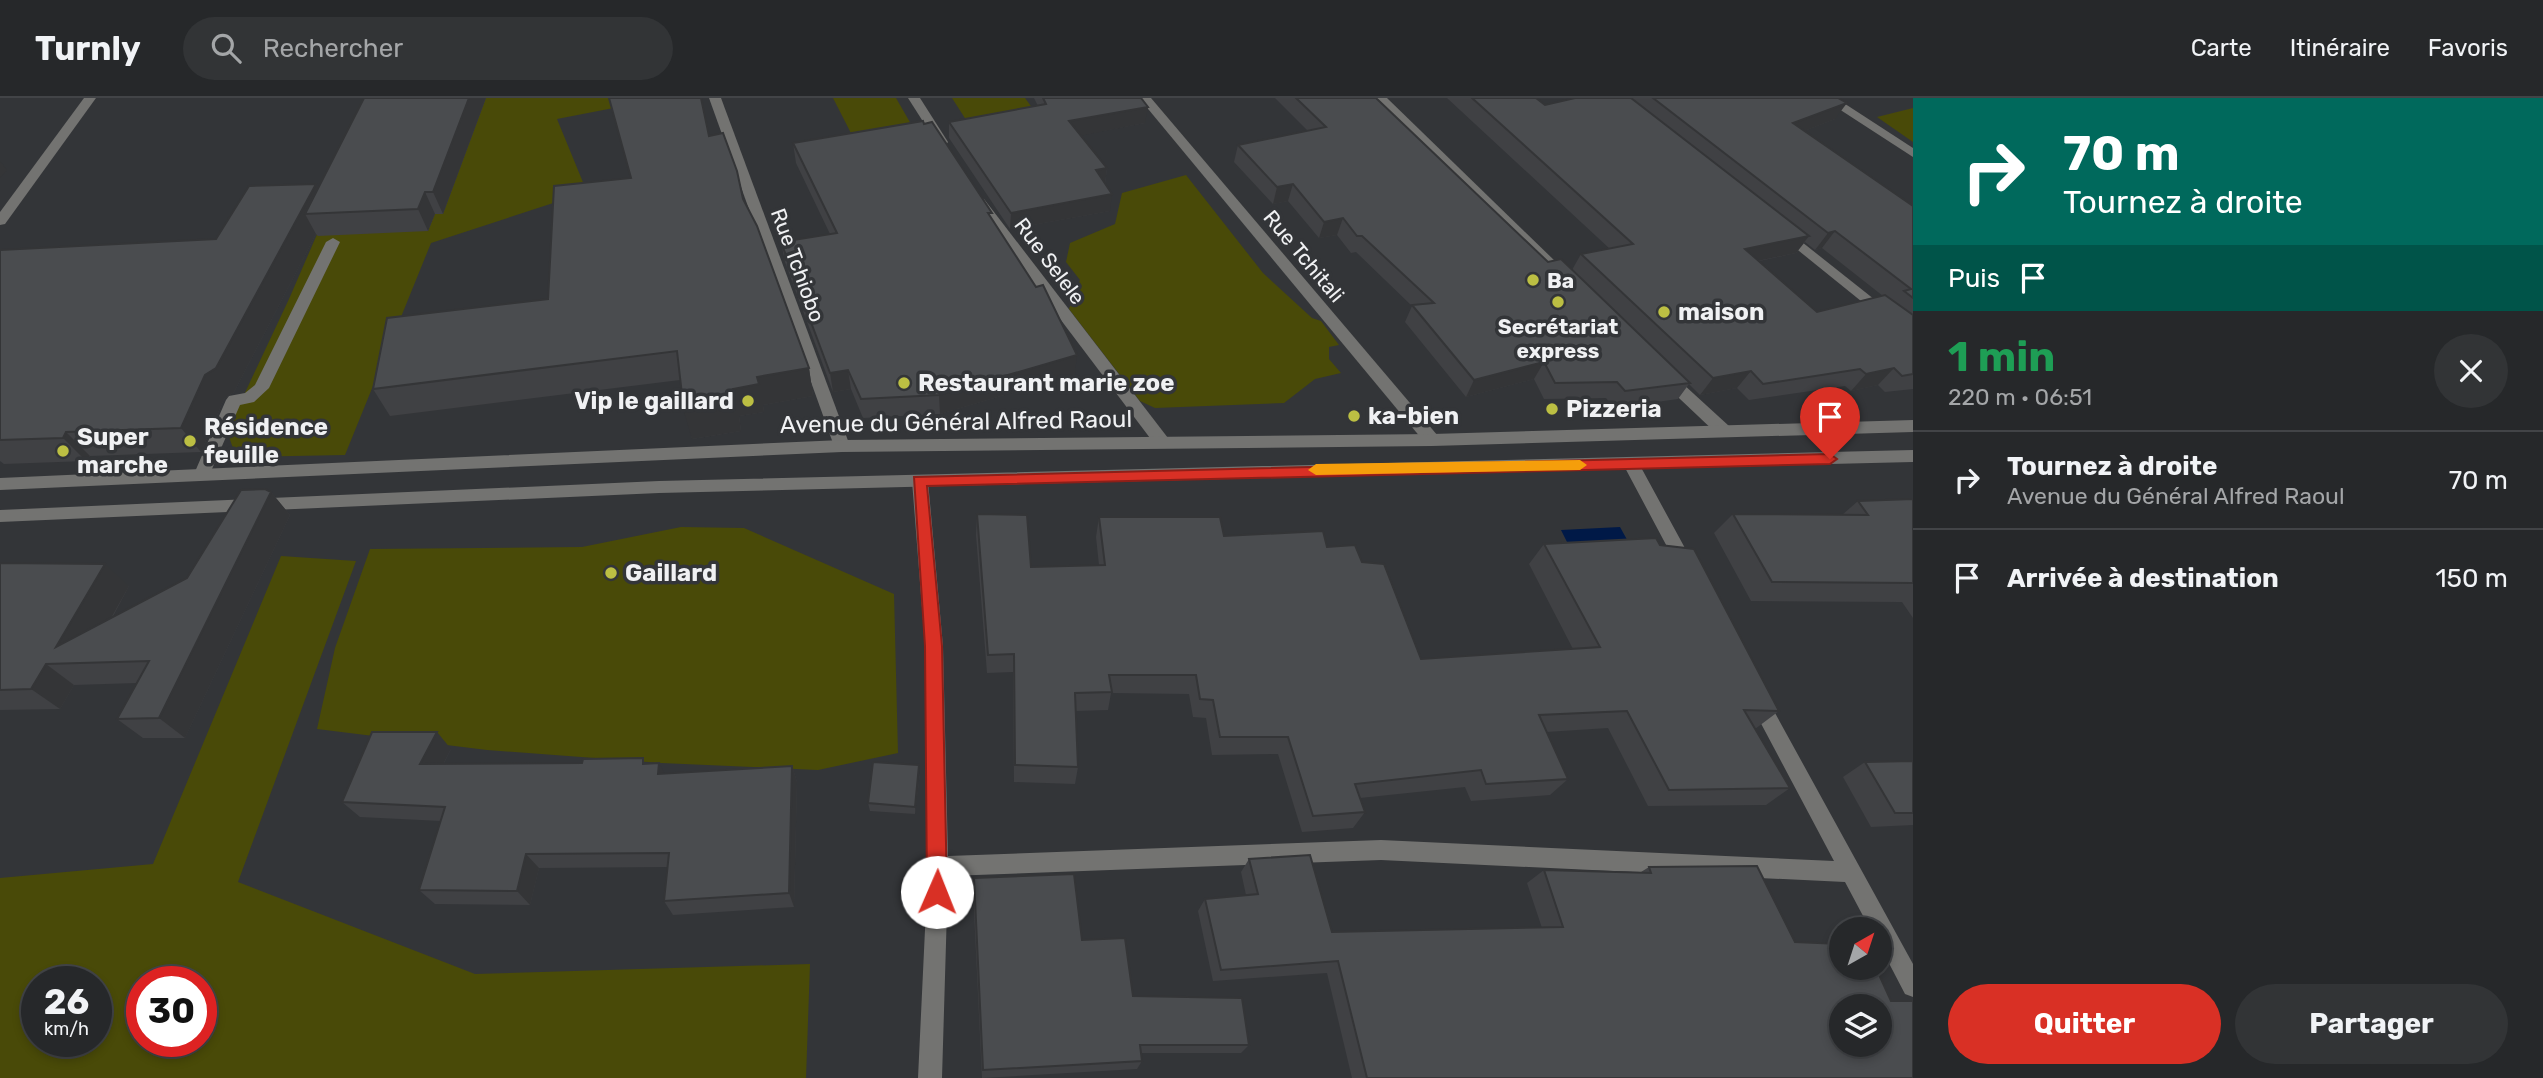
<!DOCTYPE html>
<html lang="fr">
<head>
<meta charset="utf-8">
<style>
  body { margin:0; font-family:Rubik,sans-serif; background:#323436; color:#f1f3f6; height:100vh; display:flex; flex-direction:column; font-size:26px; white-space:nowrap }
  * { box-sizing:border-box; margin:0 }
  p { font-size:23px; color:#a4a6a8 }
  .icon { flex:none; width:38px; height:38px; fill:none; stroke:currentColor; stroke-width:2; stroke-linecap:round; stroke-linejoin:round }
  .map { position:relative; flex:1; overflow:hidden }
  .drawer { display:flex; flex-direction:column; background:#26282a; width:630px }
  .drawer>* { flex:none }
  .banner { background:#00695c; color:#fff; overflow:hidden }
  .needle { width:46px; rotate:39deg }
  .fabs { position:absolute; left:1829px; top:819px; display:grid; gap:14px }
  .fabs a { display:grid; place-items:center; width:63px; height:63px; border-radius:50%; background:#26282a; box-shadow:0 4px 10px #0003,0 0 0 2px #424447; font-size:35px }
  .speed { position:absolute; left:21px; top:868px; display:flex; gap:14px; font-size:35px; font-weight:700; text-align:center }
  .speed>* { display:grid; place-content:center; width:91px; height:91px; border-radius:50%; background:#26282a; box-shadow:0 4px 10px #0003,0 0 0 2px #424447; line-height:1 }
  .speed small { font-size:18px; font-weight:400 }
  .speed .limit { border:10px solid #d22; background:#fff; color:#111 }
  .pin { position:absolute; display:grid; place-items:center; width:60px; height:60px; color:#fff; margin:-72px -30px; border-radius:50% 50% 50% 0; rotate:-45deg; box-shadow:0 0 7px #0007 }
  .pin .icon { rotate:45deg }
  .me { position:absolute; width:77px; margin:-38px; rotate:1deg; stroke-linejoin:round; filter:drop-shadow(0 0 5px #0008) }
  .turn { display:flex; align-items:center; gap:24px; height:147px; padding:0 35px; font-size:32px }
  .turn .icon { width:91px; height:91px; stroke-width:2.5 }
  .turn b { display:block; font-size:49px; line-height:60px }
  .then { display:flex; align-items:center; height:66px; padding:0 35px; background:#0003; gap:14px; font-size:26px }
  .round { display:grid; place-items:center; flex:none; width:74px; height:74px; border-radius:37px; background:#323436 }
  .summary { display:flex; align-items:center; justify-content:space-between; height:119px; padding:0 35px }
  h1 { font-size:42px; font-weight:700; line-height:52px; color:#1e9e55 }
  .button { display:flex; gap:14px; margin-top:auto; padding:14px 35px }
  .button a { flex:1; height:80px; border-radius:42px; background:#d93025; color:#fff; font-size:28px; font-weight:700; line-height:80px; text-align:center }
  .button a+a { background:#323436; color:#f1f3f6 }
  ul { padding:0; list-style:none }
  li { display:flex; align-items:center; gap:21px; height:98px; padding:0 35px; border-top:2px solid #424447 }
  li div { flex:1 }
  li b { display:block; font-size:26px }
  li em { font-style:normal }
  header { display:flex; align-items:center; gap:42px; box-sizing:border-box; height:98px; padding:0 35px; background:#26282a; border-bottom:2px solid #424447 }
  header strong { font-size:33px }
  nav { display:flex; gap:38px; margin-inline-start:auto; font-size:24px }
  .search { width:490px; height:63px; background:#323436; display:flex; align-items:center; gap:18px; box-sizing:border-box; padding:0 24px; border-radius:38px; color:#a4a6a8; font-size:26px }
  main { display:flex; flex:1; min-height:0 }
  .map>svg:first-child { display:block }
  .green { fill:#494a08; fill-rule:evenodd }
  .water { fill:#001947 }
  .lines { fill:none; stroke-linecap:round; stroke-linejoin:round }
  .service { fill:#737371; fill-rule:evenodd }
  .minor { fill:#737371; fill-rule:evenodd }
  .tertiary { fill:#737371; fill-rule:evenodd }
  .wall { fill:#404144; fill-rule:evenodd }
  .shaded-wall { fill:#343537 }
  .building { fill:#4a4c4f; stroke:#343537; stroke-width:2; fill-rule:evenodd }
  .route { fill:#d93025; stroke:#8d1f18; stroke-width:2 }
  .slow { fill:#f59e0b }
  .poi-dot { fill:#bcbf43; stroke:#333538; stroke-width:2.5 }
  .labels { text-anchor:middle; dominant-baseline:central; stroke-width:7; stroke-linejoin:round; paint-order:stroke }
  .far-street-label { font-size:21px; fill:#f0f1f3; stroke:#333538 }
  .far-poi-label { font-size:21px; font-weight:bold; fill:#f0f1f3; stroke:#333538; text-anchor:start }
  .poi-label { font-size:24px; font-weight:bold; fill:#f0f1f3; stroke:#333538; text-anchor:start }
  .street-label { font-size:24px; fill:#f0f1f3; stroke:#333538 }
</style>
</head>
<body>
<header>
<strong>Turnly</strong>
<div class="search"><svg class="icon" aria-label="search" viewBox="0 0 24 24"><circle cx="10" cy="10" r="6"/><path d="M15 15l6 6"/></svg>Rechercher</div>
<nav><a>Carte</a><a>Itinéraire</a><a>Favoris</a></nav>
</header>
<main>
<div class="map">
<svg width="1913" height="980" viewBox="0 0 1913 980">
  <rect width="100%" height="100%" fill="#333538"/>
  <g class="green">
    <path d="M376 0H665L557 21 587 94 431 145 345 357 236 359 227 333 289 201Z"/>
    <path d="M833 0H896L915 33 855 43Z"/>
    <path d="M952 0H1025L1036 15 970 28Z"/>
    <path d="M1913 10V44L1877 19Z"/>
    <path d="M1186 77 1263 175 1312 220 1321 223 1339 247 1329 249V261L1341 275 1315 281 1284 305 1155 310 1140 303 1069 211 1080 182 1066 164 1070 145 1115 126 1122 95Z"/>
    <path d="M681 429 744 430 894 496 898 655 818 672 661 665 487 652 317 631 335 550 370 451 582 449Z"/>
    <path d="M281 458 356 463 238 784 475 876 810 866 806 980H0V780L153 766ZM37 884H96V943H37ZM142 884H201V943H142Z"/>
  </g>
  <path class="water" d="M1620 429 1635 456 1574 458 1561 432Z"/>
  <g class="lines">
    <path class="service" d="M333 140 340 144 269 290 254 304 240 307 208 380H196L194 376 226 302 229 298 245 295 255 287 326 144Z"/>
    <g class="minor">
      <path d="M84 0H96L5 126 0 127V114Z"/>
      <path d="M709 0H721L850 348 848 352 842 354 834 348Z"/>
      <path d="M908 0H920L948 44 946 47H938Z"/>
      <path d="M1139 0H1151L1438 338 1440 342 1438 346H1426Z"/>
      <path d="M1374 0H1387L1556 164V170H1546Z"/>
      <path d="M1822 0H1836L1913 50V59Z"/>
      <path d="M979 100 984 101 1168 340 1170 344 1168 348H1156L974 107V101Z"/>
      <path d="M1783 129 1913 232V245L1778 136V130Z"/>
      <path d="M1666 274 1671 275 1729 328 1731 332 1729 336H1717L1661 283V275Z"/>
      <path d="M1631 360 1637 362 1692 463 1695 468 1692 473H1680L1623 366Z"/>
      <path d="M920 377 928 383 943 548 948 758 1381 742 1834 763 1748 601 1750 595 1757 593 1764 595 1913 866V899L1905 896 1880 848V831H1870L1845 784 1381 762 948 778 942 980H918L928 768 925 548 912 383Z"/>
    </g>
    <g class="tertiary">
      <path d="M1913 322V334L1432 348 842 354 0 392V380L842 342 1432 336Z"/>
      <path d="M1913 352V364L659 395 0 424V412L659 383Z"/>
    </g>
  </g>
  <g class="wall">
    <path d="M364 0H486L443 116H435L428 133 318 138 316 136 234 294 224 301 201 354 90 358 86 363 4 366 0 363V152L216 141 316 86 318 90Z"/>
    <path d="M1034 0H1141L1145 25 1081 37 1107 70 1105 86 1110 113 1010 131 949 40V24L1038 8Z"/>
    <path d="M1275 0H1376L1548 164 1572 172 1581 156 1610 151 1447 0H1536L1545 7 1575 0H1838L1835 21 1804 33 1913 108V291L1885 294 1878 287 1851 293 1845 288 1749 302 1737 290 1700 297 1689 286 1678 301 1614 310 1606 300 1544 301 1534 281 1466 299 1405 224 1412 208 1356 154 1351 155 1337 137 1319 140 1288 103 1273 106 1234 64 1238 47 1308 33ZM1805 144 1815 152 1822 150 1883 198 1817 214 1759 163 1796 155Z"/>
    <path d="M709 38 743 101 809 270 813 298 763 307 764 314 739 318 741 333 692 341 680 282 390 318 373 291 548 201 631 80Z"/>
    <path d="M793 45 992 121 1075 276 940 316 863 320 851 291 833 294 785 164 781 144 830 136 796 65Z"/>
    <path d="M271 394 290 417 185 640H143L117 621 137 585 74 587 60 611 0 612V465L129 488 112 520 187 480Z"/>
    <path d="M1913 401V520L1902 504 1751 503 1714 435 1733 416 1842 417 1858 403Z"/>
    <path d="M977 416 1031 469 1099 467 1096 439 1099 419 1224 438 1327 449 1362 464 1421 561 1573 551 1529 466 1544 446 1660 447 1779 613 1755 631 1790 690 1766 707 1648 708 1608 630 1546 634 1568 681 1550 697 1471 703 1465 689 1360 700 1365 714 1353 730 1302 734 1278 656 1212 657 1206 620 1193 619 1189 596 1111 595 1108 612 1075 613 1078 669 1075 686 1014 684 1013 574 987 575 976 437Z"/>
    <path d="M451 651 444 665 646 666 665 676 792 668 797 684 794 809 673 817 664 803 668 769 539 770 530 807 435 806 419 792 441 723 360 719 342 704Z"/>
    <path d="M1913 663V727L1871 729 1843 679 1865 664Z"/>
    <path d="M920 675 915 716 870 713 868 705Z"/>
    <path d="M1249 761 1332 834 1542 830 1527 785 1544 772 1641 774 1649 769 1795 844 1913 980H1352L1327 875 1213 883 1198 813 1205 801 1246 797 1241 774Z"/>
    <path d="M974 780 1082 842 1133 898 1249 947 1241 955H1141L1142 963 1137 971 982 980 973 792Z"/>
  </g>
  <g class="shaded-wall">
    <path d="M469 0H486L443 116 433 94Z"/>
    <path d="M1847 5 1835 21 1781 42 1793 25Z"/>
    <path d="M1148 9 1145 25 1068 40 1069 23Z"/>
    <path d="M0 63 7 72 0 80Z"/>
    <path d="M1107 70 1105 86 1096 72Z"/>
    <path d="M316 86 329 111 305 116 316 136 234 294 224 301 201 354 181 330 205 277Z"/>
    <path d="M1293 86 1288 103 1273 106 1277 89Z"/>
    <path d="M425 94 435 116 428 133 418 111Z"/>
    <path d="M1112 96 1110 113 1010 131 1011 115Z"/>
    <path d="M1343 120 1337 137 1319 140 1324 124Z"/>
    <path d="M1835 133 1822 150 1815 152 1828 135Z"/>
    <path d="M1809 138 1796 155 1733 168 1745 151Z"/>
    <path d="M1077 257 1075 276 940 316 939 297Z"/>
    <path d="M1544 264 1534 281 1466 299 1474 282Z"/>
    <path d="M809 270 813 298 763 307 764 314 739 318 741 333 692 341 684 314 757 279Z"/>
    <path d="M1894 270 1878 287 1851 293 1866 276Z"/>
    <path d="M848 272 851 291 833 294 830 275Z"/>
    <path d="M1751 273 1737 290 1700 297 1713 280Z"/>
    <path d="M66 334 90 358 86 363 63 340Z"/>
    <path d="M271 394 290 417 185 640 159 620Z"/>
    <path d="M105 466 129 488 86 565 56 549Z"/>
    <path d="M46 566 74 587 60 611 31 591Z"/>
    <path d="M437 634 451 651 435 682 420 666Z"/>
    <path d="M659 665 668 682 658 676Z"/>
    <path d="M919 667 920 675 915 716V709Z"/>
    <path d="M792 668 797 684 794 809 789 795Z"/>
    <path d="M526 756 539 770 530 807 517 793Z"/>
  </g>
  <g class="building">
    <path d="M364 0H469L433 94H425L418 111 305 116Z"/>
    <path d="M609 0H701L709 38 723 35 737 73 743 101 757 128 809 270 757 279 759 286 733 291 735 306 684 314 677 253 373 291 387 220 548 201 554 88 631 80Z"/>
    <path d="M1043 0H1141L1148 9 1069 23 1107 70 1096 72 1112 96 1011 115 949 24 1046 6Z"/>
    <path d="M1296 0H1376L1548 164 1561 161 1690 285 1625 293 1617 284 1555 285 1544 264 1474 282 1412 207 1434 205 1362 138H1357L1343 120 1324 124 1293 86 1277 89 1238 47 1326 29Z"/>
    <path d="M1472 0H1536L1545 7 1575 0H1631L1809 138 1745 151 1817 214 1885 197 1913 217V276L1902 278 1894 270 1866 276 1860 271 1763 286 1751 273 1713 280 1581 156 1633 146Z"/>
    <path d="M1653 0H1838L1847 5 1793 25 1913 108V200L1904 193 1911 191 1835 133 1828 135Z"/>
    <path d="M923 23 924 26 932 24 992 115H988L1036 189 1043 187 1077 257 939 297 861 301 848 272 830 275 781 144 837 135 793 45Z"/>
    <path d="M316 86 216 270 205 277 181 330 66 334 63 340 0 342V152L216 141 249 88Z"/>
    <path d="M265 391 271 394 159 620 117 621 149 563 46 566 31 591 0 592V465L105 466 56 549 187 480 241 392Z"/>
    <path d="M1913 401V485L1772 484 1733 416 1868 417 1858 403Z"/>
    <path d="M977 416 1027 417 1031 469 1105 467 1099 419H1220L1224 438 1323 433 1327 449 1355 447 1362 464 1384 466 1421 561 1600 549 1544 446 1656 440 1660 447 1694 451 1779 613 1744 612 1790 690 1669 692 1627 613 1539 617 1568 681 1486 686 1481 672 1355 686 1365 714 1313 718 1288 639H1220L1213 602 1200 601 1196 577H1109L1112 594 1075 595 1078 669 1015 667 1014 556 988 557Z"/>
    <path d="M372 634H437L420 666 582 665 583 661 643 660V666L659 665 658 676 792 668 789 795 664 803 669 755 526 756 517 793 419 792 445 709 342 704Z"/>
    <path d="M1913 663V715H1895L1865 664Z"/>
    <path d="M873 664 919 667 915 709 868 705Z"/>
    <path d="M1310 757 1332 834 1563 829 1544 772 1651 775 1649 769 1757 768 1795 844 1841 846V870H1876L1891 903H1913V980H1367L1338 863 1221 872 1205 801 1258 796 1249 761ZM1841 908H1880V947H1841Z"/>
    <path d="M1074 776 1082 842 1125 840 1133 898 1242 900 1249 947H1140L1142 963 983 972 974 780Z"/>
  </g>
  <path class="route" d="M1830 356 1837 361 1830 366 927 388 942 548 947 794 944 801 937 804 930 801 927 794 925 548 914 379Z"/>
  <path class="slow" d="M1580 362 1587 367 1580 372 1316 377 1308 372 1316 366Z"/>
  <g class="poi-dot">
    <circle cx="1533" cy="182" r="7"/>
    <circle cx="1558" cy="204" r="7"/>
    <circle cx="1664" cy="214" r="7"/>
    <circle cx="904" cy="285" r="7"/>
    <circle cx="748" cy="303" r="7"/>
    <circle cx="1552" cy="311" r="7"/>
    <circle cx="1354" cy="318" r="7"/>
    <circle cx="190" cy="343" r="7"/>
    <circle cx="63" cy="353" r="7"/>
    <circle cx="611" cy="475" r="7"/>
  </g>
  <g class="labels">
    <g class="far-street-label">
      <text transform="translate(1304 158) rotate(50)">Rue Tchitali</text>
      <text transform="translate(1050 163) rotate(53)">Rue Selele</text>
      <text transform="translate(798 167) rotate(70)">Rue Tchiobo</text>
    </g>
    <g class="far-poi-label">
      <text x="1547" y="182">Ba</text>
      <text x="1558" y="228" text-anchor="middle">Secrétariat<tspan x="1558" dy="24">express</tspan></text>
    </g>
    <g class="poi-label">
      <text x="1678" y="214">maison</text>
      <text x="918" y="285">Restaurant marie zoe</text>
      <text x="734" y="303" text-anchor="end">Vip le gaillard</text>
      <text x="1566" y="311">Pizzeria</text>
      <text x="1368" y="318">ka-bien</text>
      <text x="204" y="329">Résidence<tspan x="204" dy="28">feuille</tspan></text>
      <text x="77" y="339">Super<tspan x="77" dy="28">marche</tspan></text>
      <text x="625" y="475">Gaillard</text>
    </g>
    <g class="street-label">
      <text transform="translate(956 324) rotate(-1)">Avenue du Général Alfred Raoul</text>
    </g>
  </g>
</svg>
<div class="fabs">
<a><svg class="needle" viewBox="-14 -14 28 28"><path d="M0-13l5 13h-10z" fill="#e53935"/><path d="M0 13l5-13h-10z" fill="#a4a6a8"/></svg></a>
<a><svg class="icon" aria-label="layers" viewBox="0 0 24 24"><path d="M12 4l9 5-9 5-9-5zM3 14l9 5 9-5"/></svg></a>
</div>
<div class="speed"><div>26<small>km/h</small></div><div class="limit">30</div></div>
<div class="pin" style="left:1830px;top:361px;background:#d93025"><svg class="icon" aria-label="arrive" viewBox="0 0 24 24"><path d="M6 21V4h12l-3 4 3 4H6"/></svg></div>
<svg class="me" style="left:937px;top:794px" viewBox="-20 -20 40 40"><circle r="19" fill="#fff"/><path d="M0-13L10 11 0 6-10 11z" fill="#d93025"/></svg>
</div>
<section class="drawer">
<div class="banner">
<div class="turn"><svg class="icon" aria-label="right" viewBox="0 0 24 24"><path d="M7 20v-9h11M14 6l5 5-5 5"/></svg><div><b>70 m</b>Tournez à droite</div></div>
<div class="then">Puis<svg class="icon" aria-label="arrive" viewBox="0 0 24 24"><path d="M6 21V4h12l-3 4 3 4H6"/></svg></div>
</div>
<div class="summary"><div><h1>1 min</h1><p>220 m · 06:51</p></div><a class="round"><svg class="icon" aria-label="close" viewBox="0 0 24 24"><path d="M6 6l12 12M18 6L6 18"/></svg></a></div>
<ul>
<li><svg class="icon" aria-label="right" viewBox="0 0 24 24"><path d="M7 20v-9h11M14 6l5 5-5 5"/></svg><div><b>Tournez à droite</b><p>Avenue du Général Alfred Raoul</p></div><em>70 m</em></li>
<li><svg class="icon" aria-label="arrive" viewBox="0 0 24 24"><path d="M6 21V4h12l-3 4 3 4H6"/></svg><div><b>Arrivée à destination</b></div><em>150 m</em></li>
</ul>
<div class="button"><a>Quitter</a><a>Partager</a></div>
</section>
</main>
</body>
</html>
